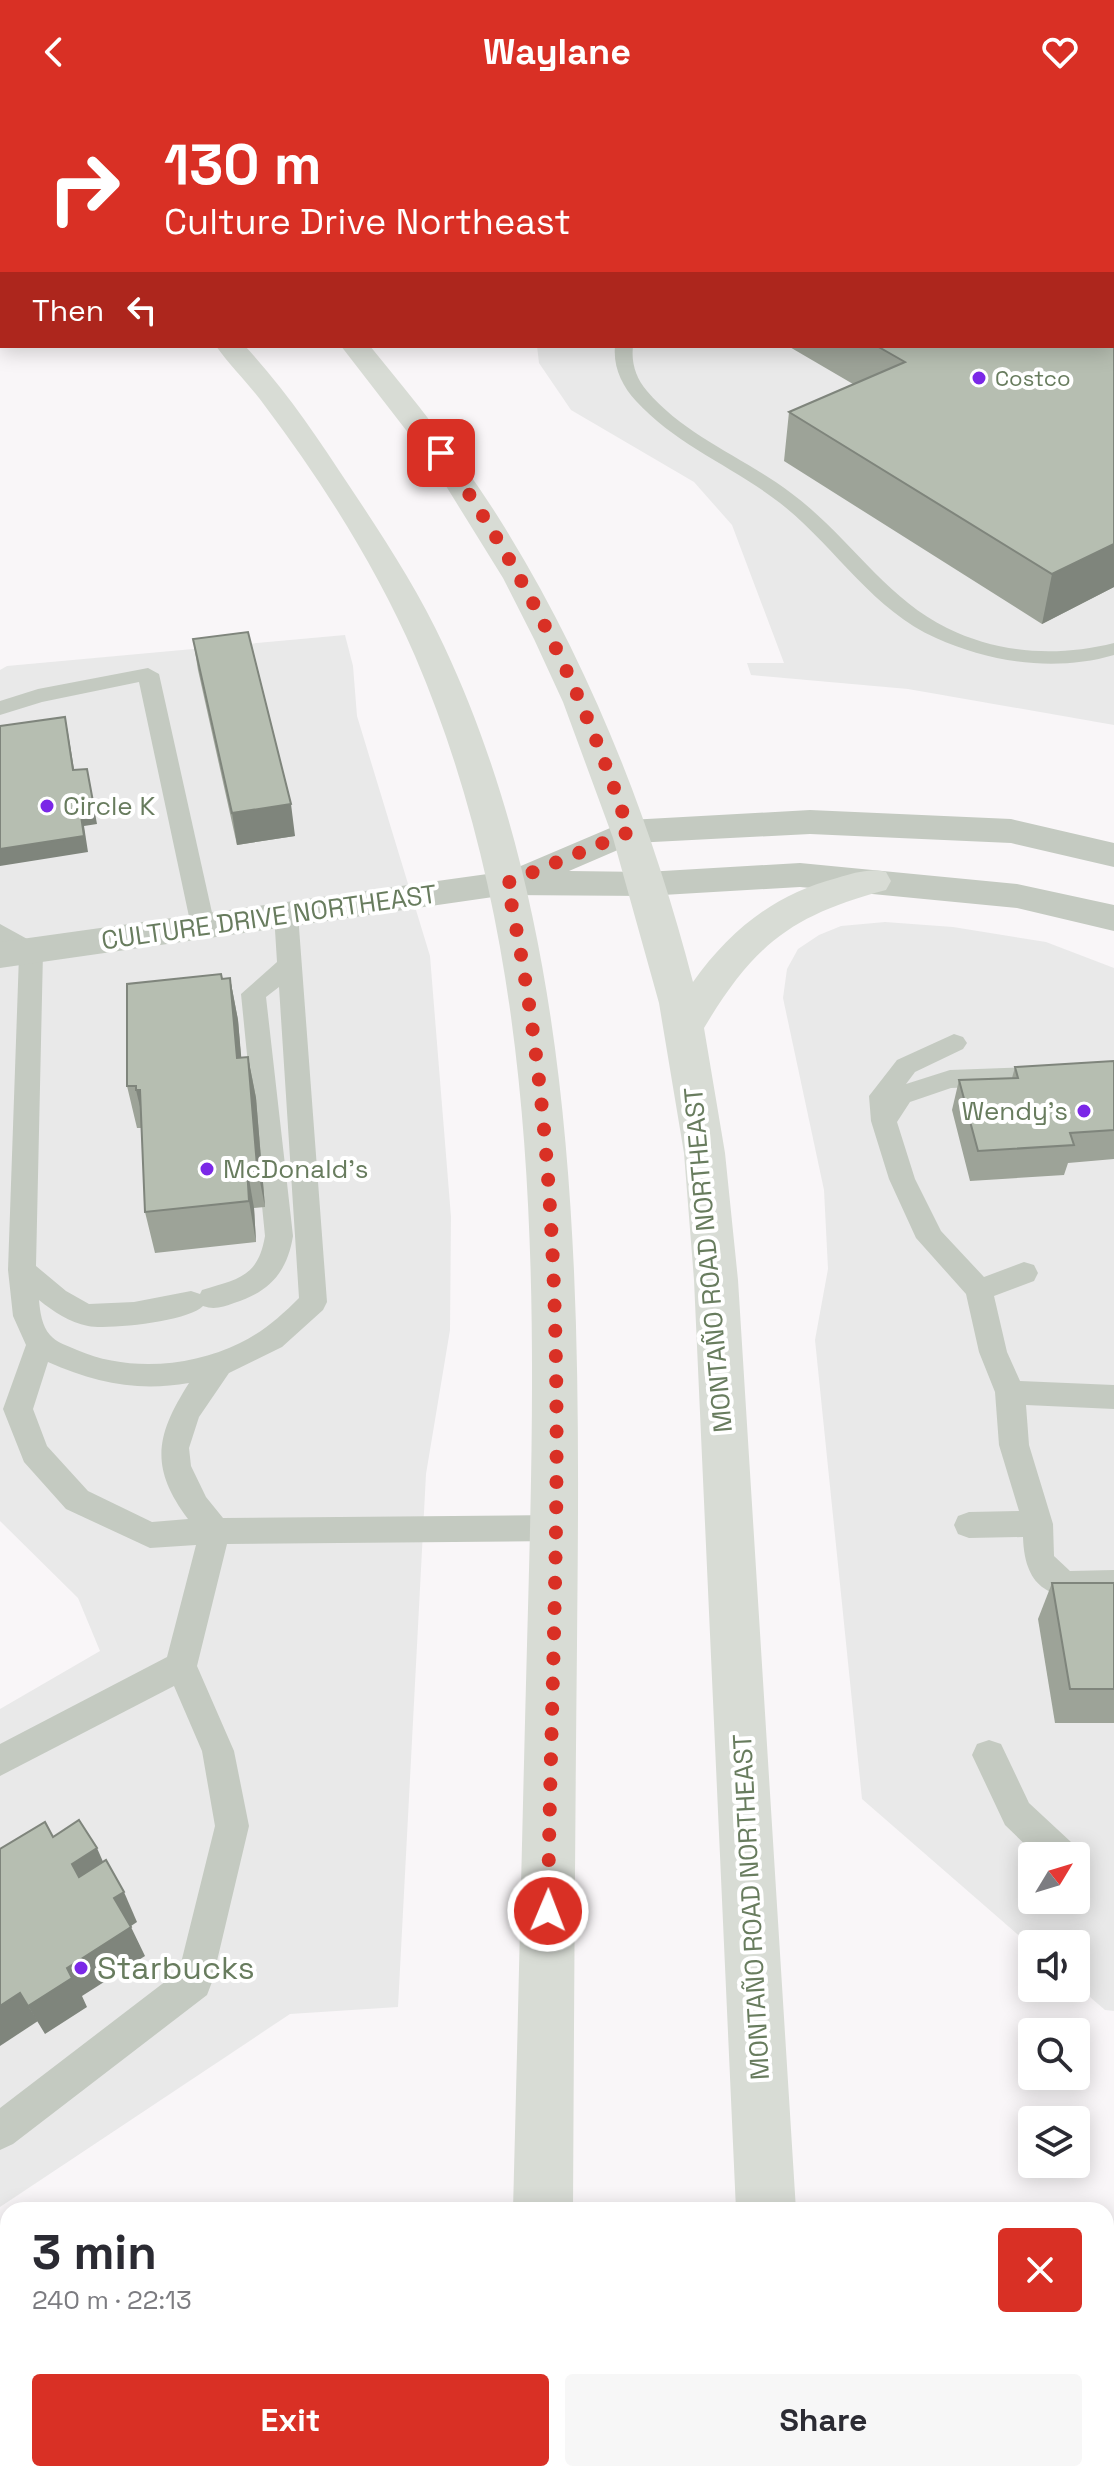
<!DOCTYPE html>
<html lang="en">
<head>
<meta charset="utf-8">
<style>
  body { margin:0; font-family:"Space Grotesk",sans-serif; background:#f7f7f7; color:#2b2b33; height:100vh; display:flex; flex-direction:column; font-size:30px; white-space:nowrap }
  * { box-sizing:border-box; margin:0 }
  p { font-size:26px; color:#7c7c81 }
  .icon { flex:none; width:44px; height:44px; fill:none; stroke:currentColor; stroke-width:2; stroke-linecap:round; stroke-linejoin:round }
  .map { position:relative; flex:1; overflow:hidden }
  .panel { position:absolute; left:0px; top:2098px; width:1114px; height:280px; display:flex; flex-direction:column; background:#fff; border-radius:24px 24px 0 0; box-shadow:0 4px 20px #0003 }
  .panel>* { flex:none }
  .guide { position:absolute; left:0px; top:0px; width:1114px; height:244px; box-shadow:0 4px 20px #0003; background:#d93025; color:#fff; overflow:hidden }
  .needle { width:52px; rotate:52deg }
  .controls { position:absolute; left:1018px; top:1738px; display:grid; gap:16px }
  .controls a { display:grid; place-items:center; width:72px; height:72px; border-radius:8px; background:#fff; box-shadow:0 4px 20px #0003; font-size:40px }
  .pin { position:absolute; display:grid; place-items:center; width:68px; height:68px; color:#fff; margin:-34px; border-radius:16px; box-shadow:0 4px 12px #0006 }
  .me { position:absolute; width:88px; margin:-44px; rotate:1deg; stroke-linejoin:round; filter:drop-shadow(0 0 6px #0008) }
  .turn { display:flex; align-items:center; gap:28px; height:168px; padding:0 32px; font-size:36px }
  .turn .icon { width:104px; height:104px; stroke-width:2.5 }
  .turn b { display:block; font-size:56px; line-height:68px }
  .then { display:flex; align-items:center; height:76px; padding:0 32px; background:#0003; gap:16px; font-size:30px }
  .round { display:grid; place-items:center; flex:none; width:84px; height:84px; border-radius:8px; background:#f7f7f7 }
  .headline { display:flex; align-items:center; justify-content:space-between; height:136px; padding:0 32px }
  h1 { font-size:48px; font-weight:700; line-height:60px }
  .cta { display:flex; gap:16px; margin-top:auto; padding:16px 32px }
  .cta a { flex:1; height:92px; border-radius:8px; background:#d93025; color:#fff; font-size:32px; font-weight:700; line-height:92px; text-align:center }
  .cta a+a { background:#f7f7f7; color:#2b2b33 }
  header { display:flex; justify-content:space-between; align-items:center; height:104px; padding:0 32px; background:#d93025; color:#fff; font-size:36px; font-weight:700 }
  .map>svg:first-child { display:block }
  .built { fill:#e9e9e9; fill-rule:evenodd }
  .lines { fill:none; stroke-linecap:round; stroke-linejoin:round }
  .stream { fill:#cbd2c4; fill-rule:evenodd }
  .lane { fill:#c4cac1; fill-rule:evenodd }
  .street { fill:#c4cac1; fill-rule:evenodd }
  .primary { fill:#d8dcd5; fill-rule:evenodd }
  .wall { fill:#9da398 }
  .shaded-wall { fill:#7f857c }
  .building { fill:#b6beb1; stroke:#7f857c; stroke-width:2 }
  .route { stroke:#d93025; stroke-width:14; stroke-dasharray:0 25.2 }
  .poi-dot { fill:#7b28e7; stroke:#fff; stroke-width:3 }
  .labels { text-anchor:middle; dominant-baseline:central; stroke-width:8; stroke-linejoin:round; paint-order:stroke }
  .far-poi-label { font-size:22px; fill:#687c5e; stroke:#fff; text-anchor:start }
  .poi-label { font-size:26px; fill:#687c5e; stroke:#fff; text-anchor:start }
  .street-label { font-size:26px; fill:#687c5e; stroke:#fff }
  .near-poi-label { font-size:32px; fill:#687c5e; stroke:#fff; text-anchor:start }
</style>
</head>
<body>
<header><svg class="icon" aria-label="back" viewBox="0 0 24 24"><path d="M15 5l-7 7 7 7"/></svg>Waylane<svg class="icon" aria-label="heart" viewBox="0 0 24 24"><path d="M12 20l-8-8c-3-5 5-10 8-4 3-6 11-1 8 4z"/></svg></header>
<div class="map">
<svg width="1114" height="2378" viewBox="0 0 1114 2378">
  <rect width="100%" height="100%" fill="#f9f6f8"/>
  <g class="built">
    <path d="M262 0H1114V621L908 585 751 571 747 559H784L732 421 694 378 571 306 539 259 537 242H1112V2Z"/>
    <path d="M345 531 353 562 357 612 430 852 451 1113 450 1226 426 1370 398 1903 290 1910 0 2103V1605L100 1547 78 1494 0 1417V566L7 562Z"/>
    <path d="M885 818 953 823 1046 838 1114 864V1907L1105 1906 1076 1881V1840H1032V1843L862 1695 815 1236 828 1165 824 1086 783 894 787 865 798 845 819 831 841 822ZM1032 1752H1076V1796H1032Z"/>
  </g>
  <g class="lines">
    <path class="stream" d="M2 164V173L0 174V165Z"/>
    <g class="lane">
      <path d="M625 0H645L623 2Z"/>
      <path d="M615 242H633C631 259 636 274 647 287 685 332 745 354 791 389 847 430 884 493 947 524 1000 550 1058 553 1114 539V551C1056 568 991 559 936 534 871 505 834 441 780 399 734 363 676 341 636 297 622 282 613 263 615 242Z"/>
      <path d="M148 564 159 570 215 822 211 828H195L191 822 139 578 42 598 0 611V597L38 585Z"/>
      <path d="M286 802 294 804 298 810 327 1198 323 1206 282 1243 229 1269 199 1313 189 1344 191 1362 206 1393 223 1414 555 1411 566 1415 570 1424 566 1433 555 1437 227 1440 197 1562 234 1647 249 1722 212 1878 207 1891 13 2040 0 2046V2004L179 1867 215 1722 202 1647 174 1582 0 1672V1640L167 1553 196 1441 150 1444 66 1405 24 1358 3 1305 26 1241 13 1212 8 1166 19 851 0 839V820L40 842 43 848 36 1162 66 1187 89 1200 134 1198 191 1187 200 1190 202 1186C237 1175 258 1174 265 1132L241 890 277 858 274 810 278 804ZM279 883 299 1194C281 1212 263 1228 240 1239 192 1263 127 1268 77 1246 68 1242 57 1239 50 1231 42 1222 40 1208 39 1196 54 1208 69 1218 88 1222 109 1226 190 1217 203 1202 214 1206 223 1203 234 1199 269 1188 287 1169 293 1132L266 893ZM48 1258C95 1279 138 1288 189 1279 156 1331 149 1363 188 1415L152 1418 88 1387 47 1342 33 1305Z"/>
      <path d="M954 930 963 933 967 939 963 945 915 968 906 980 950 966 1114 960V978L951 984 910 998 897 1018 915 1075 941 1127 984 1173 1024 1158 1034 1161 1038 1169 1034 1177 994 1192 1007 1248 1020 1277 1114 1281V1305L1026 1301 1029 1341 1053 1420 1054 1452 1070 1467 1114 1466V1494C1064 1495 1025 1497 1023 1433L969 1434 958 1430 954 1421 958 1412 969 1408 1019 1407 999 1341 995 1288 979 1248 966 1190 916 1134 889 1075 871 1017 869 992 897 956Z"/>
      <path d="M989 1636 1001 1640 1029 1699 1071 1738 1075 1752H1037L1005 1721 972 1651 977 1640Z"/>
    </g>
    <path class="street" d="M810 706 1011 715 1114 739V763L1011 739 810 730 634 739 569 767 646 768 800 759 1017 780 1114 801V827L1017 804 800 783 646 792 507 791 0 864V838L509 767 629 716Z"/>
    <g class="primary">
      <path d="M43 0H69L70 2H45Z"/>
      <rect x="0" y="39" width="2" height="16"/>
      <path d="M216 242H245C285 285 318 334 350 383 384 434 418 486 444 542 586 845 580 1212 577 1540 575 1729 574 1917 573 2106H513C518 1918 522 1730 527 1541 536 1211 548 863 415 552 377 464 323 379 265 302 250 281 231 263 216 242Z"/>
      <path d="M341 242H370C416 298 462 355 500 416 589 558 651 716 693 878 730 826 775 790 837 774 854 769 869 764 886 768L891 777 886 786C792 811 754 840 704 924L725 1049 738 1176 796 2106H736L694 1176 684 1049 659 899 613 734 563 598 534 535 503 474 433 361Z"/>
      <path d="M490 2370H554L551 2378H487Z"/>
      <path d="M747 2370H811L812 2378H748Z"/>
    </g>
  </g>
  <g class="wall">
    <path d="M1043 0H1114V483L1042 520 784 357 789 308 853 280 788 242H1112V2H1043Z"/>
    <path d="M193 535 295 732 237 741 198 566Z"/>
    <path d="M230 874 238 916 241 954 248 953 256 994 265 1103 254 1104 256 1138 155 1149 145 1108 142 1024H137L127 982 222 875Z"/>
    <path d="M1114 957V1055L1068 1059 1064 1071 970 1077 952 1006 959 976 1012 974 1015 963Z"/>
    <path d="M1052 1479H1114V1619H1055L1038 1515Z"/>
  </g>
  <g class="shaded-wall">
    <path d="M1114 440V483L1042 520 1052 470Z"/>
    <path d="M65 613 68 629 77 683 73 666Z"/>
    <path d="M87 665 97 720 84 722 88 748 0 762V745L80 705Z"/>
    <path d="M291 700 295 732 237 741 232 709Z"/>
    <path d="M230 874 238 916 245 996 237 954Z"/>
    <path d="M248 953 256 994 265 1103 257 1062Z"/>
    <path d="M136 986H140L146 1028Z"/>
    <path d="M247 1063 254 1104 256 1138 249 1097Z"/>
    <path d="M97 1744 111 1776 87 1790 72 1760Z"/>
    <path d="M124 1788 137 1818 128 1824 114 1794Z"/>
    <path d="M131 1823 145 1852 82 1892 87 1903 45 1930 28 1902 67 1864Z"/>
    <path d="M20 1889 38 1917 0 1942V1902Z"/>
  </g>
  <g class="building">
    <path d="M1047 0H1114V440L1052 470 789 308 905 258 877 242H1112V2H1052Z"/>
    <path d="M248 528 291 700 232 709 193 535Z"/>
    <path d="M65 613 73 666 87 665 94 703 80 705 84 732 0 745V622Z"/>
    <path d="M221 870 222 875 230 874 237 954 248 953 257 1062 247 1063 249 1097 145 1108 140 986H136V982H127V880Z"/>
    <path d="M1114 957V1026L1070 1029 1074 1041 978 1047 959 976 1018 974 1015 963Z"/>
    <path d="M1052 1479H1114V1585H1070Z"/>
    <path d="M79 1716 97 1744 72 1760 79 1773 106 1756 124 1788 114 1794 131 1823 67 1864 72 1874 28 1902 20 1889 0 1902V1745L45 1718 53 1733Z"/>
  </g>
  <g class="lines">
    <path class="route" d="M441 349C524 466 585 592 629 728L507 779C580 1117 552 1464 548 1807"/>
  </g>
  <g class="poi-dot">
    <circle cx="979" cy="274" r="8"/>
    <circle cx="47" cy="702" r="8"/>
    <circle cx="1084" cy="1007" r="8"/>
    <circle cx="207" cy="1065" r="8"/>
    <circle cx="81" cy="1864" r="8"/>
  </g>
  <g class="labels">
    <g class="far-poi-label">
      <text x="995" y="274">Costco</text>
    </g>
    <g class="poi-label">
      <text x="63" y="702">Circle K</text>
      <text x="1068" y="1007" text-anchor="end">Wendy's</text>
      <text x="223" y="1065">McDonald's</text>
    </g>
    <g class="street-label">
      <text transform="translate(269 813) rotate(-8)">CULTURE DRIVE NORTHEAST</text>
      <text transform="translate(708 1156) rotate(-95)">MONTAÑO ROAD NORTHEAST</text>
      <text transform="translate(751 1803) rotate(-93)">MONTAÑO ROAD NORTHEAST</text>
    </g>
    <g class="near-poi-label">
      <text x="97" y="1864">Starbucks</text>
    </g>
  </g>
</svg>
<div class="controls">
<a><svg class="needle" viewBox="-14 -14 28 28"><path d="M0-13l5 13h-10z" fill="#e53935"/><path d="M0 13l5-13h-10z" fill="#7c7c81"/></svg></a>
<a><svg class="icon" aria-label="sound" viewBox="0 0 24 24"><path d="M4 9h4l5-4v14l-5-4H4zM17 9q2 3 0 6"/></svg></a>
<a><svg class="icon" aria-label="search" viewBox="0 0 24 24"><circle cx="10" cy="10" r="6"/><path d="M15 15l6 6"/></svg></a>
<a><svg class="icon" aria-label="layers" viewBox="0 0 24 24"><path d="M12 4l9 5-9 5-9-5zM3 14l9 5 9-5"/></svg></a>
</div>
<div class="pin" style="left:441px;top:349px;background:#d93025"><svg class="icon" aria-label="arrive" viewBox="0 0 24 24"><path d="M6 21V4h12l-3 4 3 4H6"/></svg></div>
<svg class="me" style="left:548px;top:1807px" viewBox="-20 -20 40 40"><circle r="17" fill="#d93025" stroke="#fff" stroke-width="3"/><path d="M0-11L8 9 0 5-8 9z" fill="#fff"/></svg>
<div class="guide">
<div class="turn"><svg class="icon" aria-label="right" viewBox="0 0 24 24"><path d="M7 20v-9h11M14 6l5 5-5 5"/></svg><div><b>130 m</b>Culture Drive Northeast</div></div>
<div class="then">Then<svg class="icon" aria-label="left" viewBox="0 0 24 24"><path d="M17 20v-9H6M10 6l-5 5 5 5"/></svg></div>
</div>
<section class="panel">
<div class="headline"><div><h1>3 min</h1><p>240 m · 22:13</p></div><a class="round" style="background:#d93025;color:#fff"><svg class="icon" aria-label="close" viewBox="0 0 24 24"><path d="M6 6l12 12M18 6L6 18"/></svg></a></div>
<div class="cta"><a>Exit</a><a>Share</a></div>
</section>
</div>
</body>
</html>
